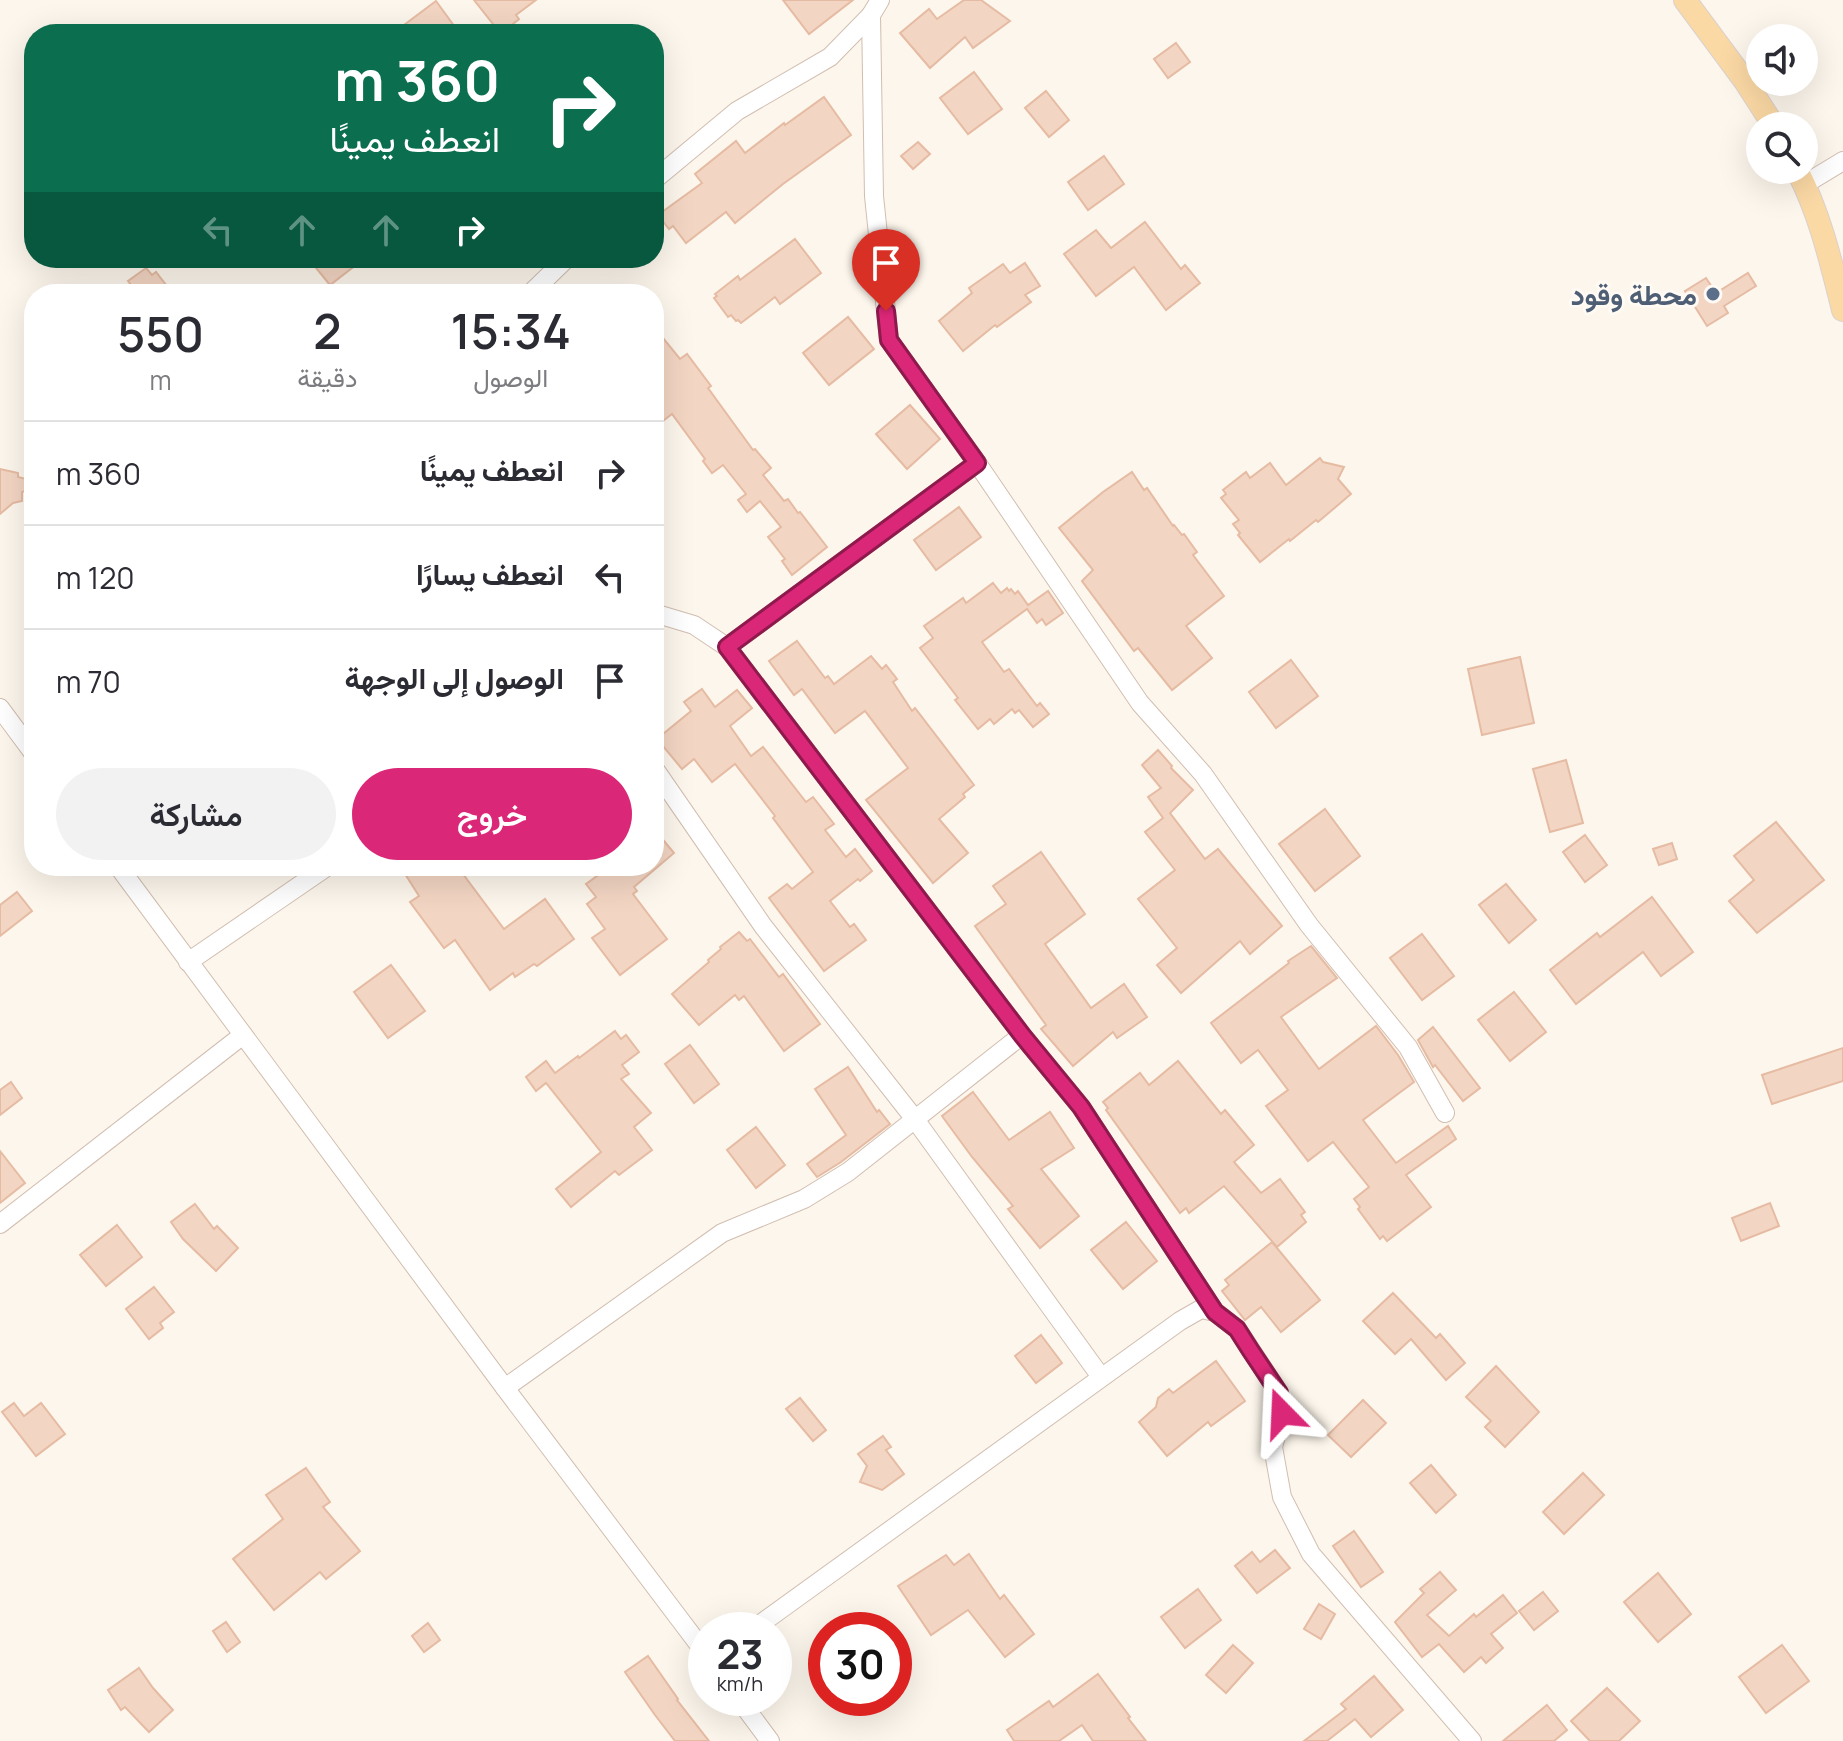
<!DOCTYPE html>
<html lang="ar">
<head>
<meta charset="utf-8">
<style>
  body { margin:0; font-family:Manrope,Vazirmatn,sans-serif; background:#f2f2f3; color:#2b2b33; direction:rtl; height:100vh; display:flex; flex-direction:column; font-size:30px; white-space:nowrap }
  * { box-sizing:border-box; margin:0 }
  p { font-size:26px; color:#7c7c81 }
  .icon { flex:none; width:44px; height:44px; fill:none; stroke:currentColor; stroke-width:2; stroke-linecap:round; stroke-linejoin:round }
  .map { position:relative; flex:1; overflow:hidden; direction:ltr }
  .drawer { position:absolute; left:24px; top:284px; width:640px; height:592px; display:flex; flex-direction:column; background:#fff; border-radius:32px; box-shadow:0 8px 32px #0002; direction:rtl }
  .drawer>* { flex:none }
  .banner { position:absolute; left:24px; top:24px; width:640px; height:244px; border-radius:32px; box-shadow:0 8px 32px #0002; direction:rtl; background:#0b6e4f; color:#fff; overflow:hidden }
  .tools { position:absolute; left:1746px; top:24px; display:grid; gap:16px }
  .tools a { display:grid; place-items:center; width:72px; height:72px; border-radius:50%; background:#fff; box-shadow:0 8px 32px #0002; font-size:40px }
  .speed { position:absolute; left:688px; top:1612px; display:flex; gap:16px; font-size:40px; font-weight:700; text-align:center }
  .speed>* { display:grid; place-content:center; width:104px; height:104px; border-radius:50%; background:#fff; box-shadow:0 8px 32px #0002; line-height:1 }
  .speed small { font-size:20px; font-weight:400 }
  .speed .limit { border:12px solid #d22; background:#fff; color:#111 }
  .pin { position:absolute; display:grid; place-items:center; width:68px; height:68px; color:#fff; margin:-82px -34px; border-radius:50% 50% 50% 0; rotate:-45deg; box-shadow:0 0 8px #0007 }
  .pin .icon { rotate:45deg }
  .me { position:absolute; width:88px; margin:-44px; rotate:339deg; stroke-linejoin:round; filter:drop-shadow(0 0 6px #0008) }
  .turn { display:flex; align-items:center; gap:28px; height:168px; padding:0 32px; font-size:36px }
  .turn .icon { width:104px; height:104px; stroke-width:2.5 }
  .turn b { display:block; font-size:56px; line-height:68px }
  .lanes { display:flex; align-items:center; height:76px; padding:0 32px; background:#0003; justify-content:center; gap:40px; direction:ltr }
  .lanes .off { opacity:.35 }
  .eta { display:flex; justify-content:space-evenly; align-items:center; height:136px; text-align:center }
  .eta b { font-size:48px; font-weight:600; line-height:56px }
  .button { display:flex; gap:16px; margin-top:auto; padding:16px 32px }
  .button a { flex:1; height:92px; border-radius:48px; background:#db2777; color:#fff; font-size:32px; font-weight:600; line-height:92px; text-align:center }
  .button a+a { background:#f2f2f3; color:#2b2b33 }
  ul { padding:0; list-style:none }
  li { display:flex; align-items:center; gap:24px; height:104px; padding:0 32px; border-top:2px solid #e1e1e2 }
  li div { flex:1 }
  li b { display:block; font-size:30px }
  li em { font-style:normal }
  .map>svg:first-child { display:block }
  .building { fill:#f3d5c3; stroke:#e6bba3; stroke-width:2 }
  .lines { fill:none; stroke-linecap:round; stroke-linejoin:round }
  .minor-casing { stroke:#d1beb0; stroke-width:20 }
  .major-casing { stroke:#dad1cd; stroke-width:24 }
  .minor { stroke:#fff; stroke-width:18 }
  .major { stroke:#fbd9a5; stroke-width:22 }
  .route-casing { stroke:#8e194d; stroke-width:20 }
  .route { stroke:#db2777; stroke-width:14 }
  .service-dot { fill:#5c6f8a; stroke:#fffaf3; stroke-width:3 }
  .labels { text-anchor:middle; dominant-baseline:central; stroke-width:6; stroke-linejoin:round; paint-order:stroke }
  .service-label { font-size:28px; font-weight:bold; fill:#4e5e75; stroke:#fffaf3; text-anchor:end }
</style>
</head>
<body>
<div class="map">
<svg width="1843" height="1741" viewBox="0 0 1843 1741">
  <rect width="100%" height="100%" fill="#fdf6ec"/>
  <g class="building">
    <path d="M474 0H536L516 15 519 19 501 34Z"/>
    <path d="M783 0H853L809 34Z"/>
    <path d="M964 0H981L1010 21 973 48 965 37 930 68 900 33 929 9 937 19Z"/>
    <path d="M436 1 460 34H392Z"/>
    <path d="M1176 43 1190 62 1168 78 1154 59Z"/>
    <path d="M974 72 1002 109 968 134 940 98Z"/>
    <path d="M1046 91 1069 120 1049 137 1025 108Z"/>
    <path d="M824 97 851 135 783 184 735 223 726 212 686 243 673 226 669 229 658 215 702 183 695 174 736 141 745 153 784 123 785 125Z"/>
    <path d="M918 142 930 154 913 169 901 156Z"/>
    <path d="M1104 156 1124 184 1088 210 1068 182Z"/>
    <path d="M1145 222 1181 269 1185 265 1200 283 1166 310 1134 267 1096 296 1064 254 1096 230 1111 248Z"/>
    <path d="M795 239 821 273 780 304 775 297 741 323 738 320 736 321 731 315 728 317 714 298 717 296 715 294 738 276 740 280Z"/>
    <path d="M308 258H365L330 285Z"/>
    <path d="M1025 263 1040 286 1025 295 1031 302 997 327 995 325 963 351 939 321 972 293 969 288 1003 264 1010 273Z"/>
    <path d="M146 268 152 275 156 272 173 294H138L128 281Z"/>
    <path d="M1748 273 1756 286 1724 306 1728 313 1707 326 1685 291 1706 278 1716 293Z"/>
    <path d="M848 317 874 349 829 385 803 353Z"/>
    <path d="M654 327 680 359 687 354 711 386 708 388 753 450 755 449 771 468 763 475 784 501 788 499 798 513 800 512 827 547 792 575 782 561 785 559 768 537 781 527 760 501 747 512 738 500 746 494 723 465 712 473 703 461 705 459 672 414 654 428Z"/>
    <path d="M910 405 940 439 907 469 876 434Z"/>
    <path d="M1320 458 1323 462 1344 467 1338 479 1351 494 1318 522 1316 520 1290 541 1289 539 1260 562 1238 535 1240 533 1233 524 1239 520 1221 498 1226 494 1223 490 1246 472 1250 478 1270 463 1286 485Z"/>
    <path d="M0 469 18 473V477L26 479V491L22 492V501L13 503 0 514Z"/>
    <path d="M1132 472 1144 490 1147 488 1173 526 1174 525 1182 535 1184 534 1197 552 1193 555 1224 596 1186 626 1212 658 1172 690 1138 648 1134 651 1082 581 1093 570 1059 528 1103 492Z"/>
    <path d="M959 507 981 537 936 570 914 540Z"/>
    <path d="M993 583 1001 593 1007 588 1009 591 1011 589 1015 594 1018 591 1028 605 1048 591 1063 613 1046 625 1042 619 1037 623 1027 609 982 642 1004 672 1009 669 1037 706 1040 703 1049 714 1033 727 1019 710 1015 713 1012 709 994 724 990 719 978 729 955 700 958 698 920 648 933 638 924 626 963 598 966 603Z"/>
    <path d="M797 641 825 678 828 676 834 684 871 656 882 669 886 665 897 679 893 682 912 711 915 708 974 785 963 794 965 797 939 819 968 853 933 883 866 800 908 768 865 711 835 733 802 689 794 695 769 661Z"/>
    <path d="M1520 657 1534 723 1482 735 1468 669Z"/>
    <path d="M1291 660 1318 696 1276 728 1249 692Z"/>
    <path d="M702 689 715 707 737 690 752 708 730 726 751 756 763 747 806 802 813 797 834 824 825 830 846 857 855 849 872 871 860 881 858 879 830 901 850 927 854 924 866 940 824 971 769 898 787 884 792 889 813 872 773 818 775 816 735 764 712 782 694 759 682 769 657 739 691 711 684 702Z"/>
    <path d="M1158 750 1172 766 1171 768 1193 790 1170 813 1205 859 1218 849 1282 926 1250 954 1240 941 1181 993 1157 965 1177 948 1138 899 1175 870 1145 832 1163 818 1148 797 1161 788 1142 765Z"/>
    <path d="M1566 760 1583 823 1550 832 1533 769Z"/>
    <path d="M1325 809 1360 856 1315 891 1279 844Z"/>
    <path d="M1776 822 1824 880 1757 933 1729 901 1754 880 1734 856Z"/>
    <path d="M654 829 674 853 634 887 637 891 633 894 667 939 620 975 592 938 605 929 587 904 596 897 586 884 611 866H654Z"/>
    <path d="M1585 835 1607 865 1585 882 1563 852Z"/>
    <path d="M1672 843 1677 859 1659 865 1653 849Z"/>
    <path d="M1041 852 1085 914 1045 944 1091 1008 1124 984 1147 1017 1117 1038 1113 1032 1073 1066 1041 1029 1046 1025 975 926 1006 904 993 886Z"/>
    <path d="M400 866H457L504 929 545 899 574 939 537 966 534 964 515 977 513 973 490 990 455 940 444 948 410 902 419 896Z"/>
    <path d="M1506 884 1536 920 1509 943 1479 905Z"/>
    <path d="M17 892 32 911 0 936V905Z"/>
    <path d="M1652 897 1693 952 1661 976 1643 952 1576 1004 1550 970 1597 933 1600 937Z"/>
    <path d="M739 932 747 941 750 939 779 977 783 974 820 1024 784 1051 744 996 739 1000 735 995 699 1025 672 994 709 962 708 960 721 949 720 947Z"/>
    <path d="M1422 934 1454 976 1422 1000 1390 958Z"/>
    <path d="M1311 946 1337 978 1281 1017 1319 1069 1376 1026 1398 1055 1414 1082 1363 1120 1396 1163 1448 1126 1456 1139 1406 1175 1431 1207 1387 1241 1383 1236 1380 1239 1358 1209 1360 1207 1354 1199 1369 1187 1333 1142 1308 1161 1266 1106 1288 1090 1258 1050 1241 1063 1211 1023 1289 963 1288 961Z"/>
    <path d="M391 965 425 1011 388 1038 354 992Z"/>
    <path d="M1514 992 1546 1032 1510 1061 1478 1020Z"/>
    <path d="M1433 1027 1480 1088 1463 1101 1435 1065 1433 1067 1418 1040Z"/>
    <path d="M615 1031 621 1039 626 1035 639 1052 622 1065 629 1074 621 1079 651 1113 634 1127 652 1150 619 1175 615 1171 571 1207 556 1189 601 1152 546 1083 536 1091 526 1077 546 1061 555 1073 578 1056 579 1058Z"/>
    <path d="M690 1045 719 1084 694 1103 665 1064Z"/>
    <path d="M1843 1048V1081L1772 1104 1762 1075Z"/>
    <path d="M1178 1061 1221 1114 1225 1110 1254 1145 1234 1162 1261 1193 1280 1179 1305 1212 1301 1215 1306 1222 1277 1247 1224 1186 1189 1213 1186 1208 1180 1213 1106 1110 1108 1108 1103 1102 1140 1073 1149 1085Z"/>
    <path d="M848 1067 877 1112 879 1110 890 1124 841 1162 817 1177 807 1164 846 1135 815 1089Z"/>
    <path d="M11 1082 22 1098 0 1115V1090Z"/>
    <path d="M973 1092 1009 1140 1050 1112 1074 1148 1041 1169 1079 1216 1040 1248 1008 1209 1013 1206 972 1157 942 1116Z"/>
    <path d="M756 1127 785 1165 756 1188 727 1150Z"/>
    <path d="M0 1151 25 1183 0 1203Z"/>
    <path d="M1770 1203 1779 1226 1741 1241 1732 1218Z"/>
    <path d="M195 1204 214 1229 217 1226 238 1248 216 1271 183 1239 171 1222Z"/>
    <path d="M1126 1222 1157 1261 1123 1289 1091 1250Z"/>
    <path d="M117 1225 142 1257 106 1286 80 1255Z"/>
    <path d="M1272 1242 1320 1300 1281 1332 1261 1307 1245 1320 1222 1291 1229 1285 1225 1280Z"/>
    <path d="M154 1287 174 1312 160 1323 163 1328 149 1339 126 1309Z"/>
    <path d="M1393 1293 1436 1338 1440 1334 1465 1363 1446 1380 1411 1339 1395 1354 1363 1321Z"/>
    <path d="M1041 1335 1062 1363 1036 1383 1015 1356Z"/>
    <path d="M1216 1361 1245 1401 1211 1426 1208 1422 1167 1456 1139 1422 1156 1407 1158 1398 1169 1389 1173 1393Z"/>
    <path d="M1496 1366 1539 1412 1505 1447 1485 1427 1491 1421 1466 1397Z"/>
    <path d="M800 1398 826 1430 813 1441 786 1409Z"/>
    <path d="M1363 1400 1386 1423 1351 1457 1328 1435Z"/>
    <path d="M14 1403 24 1416 41 1403 65 1434 36 1456 2 1412Z"/>
    <path d="M883 1436 891 1447 886 1450 904 1474 882 1490 860 1482 867 1466 858 1454Z"/>
    <path d="M1431 1465 1456 1495 1436 1513 1410 1483Z"/>
    <path d="M306 1468 330 1502 323 1507 360 1551 326 1579 320 1572 274 1610 233 1559 283 1519 266 1495Z"/>
    <path d="M1583 1473 1604 1495 1564 1534 1543 1512Z"/>
    <path d="M1354 1531 1383 1572 1361 1587 1333 1546Z"/>
    <path d="M1275 1550 1290 1568 1257 1593 1235 1566 1252 1552 1260 1562Z"/>
    <path d="M969 1554 1000 1599 1004 1595 1034 1634 1005 1657 968 1610 931 1635 898 1586 946 1555 954 1565Z"/>
    <path d="M1440 1572 1456 1590 1427 1615 1449 1636 1474 1614 1476 1617 1503 1595 1517 1613 1491 1634 1503 1648 1486 1663 1481 1657 1464 1672 1439 1644 1422 1657 1395 1622 1424 1593 1420 1589Z"/>
    <path d="M1658 1573 1691 1614 1658 1642 1624 1602Z"/>
    <path d="M1198 1589 1221 1620 1185 1648 1161 1617Z"/>
    <path d="M1543 1592 1558 1611 1534 1630 1519 1611Z"/>
    <path d="M1319 1604 1335 1614 1321 1639 1304 1629Z"/>
    <path d="M226 1622 240 1642 227 1652 213 1631Z"/>
    <path d="M428 1623 440 1640 424 1652 412 1636Z"/>
    <path d="M1233 1645 1253 1663 1226 1693 1206 1675Z"/>
    <path d="M1782 1645 1809 1681 1766 1713 1739 1677Z"/>
    <path d="M648 1656 678 1699 677 1700 709 1741H675L655 1715 625 1672Z"/>
    <path d="M139 1668 153 1688 173 1710 149 1732 125 1707 121 1710 108 1690Z"/>
    <path d="M1098 1674 1130 1717 1128 1718 1146 1741H1093L1082 1725 1059 1741H1014L1007 1730 1049 1701 1053 1707Z"/>
    <path d="M1374 1676 1403 1710 1371 1737 1355 1719 1327 1741H1304L1346 1709 1341 1704Z"/>
    <path d="M1607 1688 1640 1721 1619 1741H1590L1571 1721Z"/>
    <path d="M1547 1705 1567 1730 1554 1741H1503Z"/>
  </g>
  <g class="lines">
    <defs>
      <g id="minor">
        <path d="M880 0 871 15 874 196 889 340 977 463 1140 703 1203 774 1309 925 1408 1047 1445 1113"/>
        <path d="M654 180 737 111 830 57 871 15"/>
        <path d="M1805 184 1843 161"/>
        <path d="M530 294 567 258"/>
        <path d="M654 613 694 625 727 647 1022 1035 1081 1107 1215 1312"/>
        <path d="M727 647 977 463"/>
        <path d="M0 708 34 754"/>
        <path d="M654 768 763 926 914 1118 1101 1377"/>
        <path d="M118 866 505 1388 706 1654"/>
        <path d="M188 962 328 866"/>
        <path d="M0 1224 243 1035"/>
        <path d="M505 1388 722 1233 804 1199 848 1172 1022 1035"/>
        <path d="M752 1630 1180 1321 1201 1309 1215 1312 1237 1329 1279 1393 1282 1413 1273 1447 1282 1497 1311 1554 1472 1741"/>
        <path d="M738 1698 770 1741"/>
      </g>
      <g id="major">
        <path d="M1685 0 1745 81 1774 126"/>
        <path d="M1797 170C1820 214 1831 262 1843 310"/>
      </g>
    </defs>
    <use href="#minor" class="minor-casing"/>
    <use href="#major" class="major-casing"/>
    <use href="#minor" class="minor"/>
    <use href="#major" class="major"/>
  </g>
  <g class="lines">
    <defs>
      <path id="route" d="M886 311 889 340 977 463 727 647 1022 1035 1081 1107 1215 1312 1237 1329 1251 1351 1279 1393 1282 1413"/>
    </defs>
    <use href="#route" class="route-casing"/>
    <use href="#route" class="route"/>
  </g>
  <circle class="service-dot" cx="1713" cy="294" r="8"/>
  <g class="labels">
    <g class="service-label">
      <text x="1697" y="294">محطة وقود</text>
    </g>
  </g>
</svg>
<div class="tools">
<a><svg class="icon" aria-label="sound" viewBox="0 0 24 24"><path d="M4 9h4l5-4v14l-5-4H4zM17 9q2 3 0 6"/></svg></a>
<a><svg class="icon" aria-label="search" viewBox="0 0 24 24"><circle cx="10" cy="10" r="6"/><path d="M15 15l6 6"/></svg></a>
</div>
<div class="speed"><div>23<small>km/h</small></div><div class="limit">30</div></div>
<div class="pin" style="left:886px;top:311px;background:#d93025"><svg class="icon" aria-label="arrive" viewBox="0 0 24 24"><path d="M6 21V4h12l-3 4 3 4H6"/></svg></div>
<svg class="me" style="left:1282px;top:1413px" viewBox="-20 -20 40 40"><path d="M0-17L14 15 0 8-14 15z" fill="#db2777" stroke="#fff" stroke-width="4"/></svg>
<div class="banner">
<div class="turn"><svg class="icon" aria-label="right" viewBox="0 0 24 24"><path d="M7 20v-9h11M14 6l5 5-5 5"/></svg><div><b>360 m</b>انعطف يمينًا</div></div>
<div class="lanes"><svg class="icon off" aria-label="left" viewBox="0 0 24 24"><path d="M17 20v-9H6M10 6l-5 5 5 5"/></svg><svg class="icon off" aria-label="ahead" viewBox="0 0 24 24"><path d="M12 20V5M6 11l6-6 6 6"/></svg><svg class="icon off" aria-label="ahead" viewBox="0 0 24 24"><path d="M12 20V5M6 11l6-6 6 6"/></svg><svg class="icon" aria-label="right" viewBox="0 0 24 24"><path d="M7 20v-9h11M14 6l5 5-5 5"/></svg></div>
</div>
<section class="drawer">
<div class="eta">
<div><b>15:34</b><p>الوصول</p></div>
<div><b>2</b><p>دقيقة</p></div>
<div><b>550</b><p>m</p></div>
</div>
<ul>
<li><svg class="icon" aria-label="right" viewBox="0 0 24 24"><path d="M7 20v-9h11M14 6l5 5-5 5"/></svg><div><b>انعطف يمينًا</b></div><em>360 m</em></li>
<li><svg class="icon" aria-label="left" viewBox="0 0 24 24"><path d="M17 20v-9H6M10 6l-5 5 5 5"/></svg><div><b>انعطف يسارًا</b></div><em>120 m</em></li>
<li><svg class="icon" aria-label="arrive" viewBox="0 0 24 24"><path d="M6 21V4h12l-3 4 3 4H6"/></svg><div><b>الوصول إلى الوجهة</b></div><em>70 m</em></li>
</ul>
<div class="button"><a>خروج</a><a>مشاركة</a></div>
</section>
</div>
</body>
</html>
